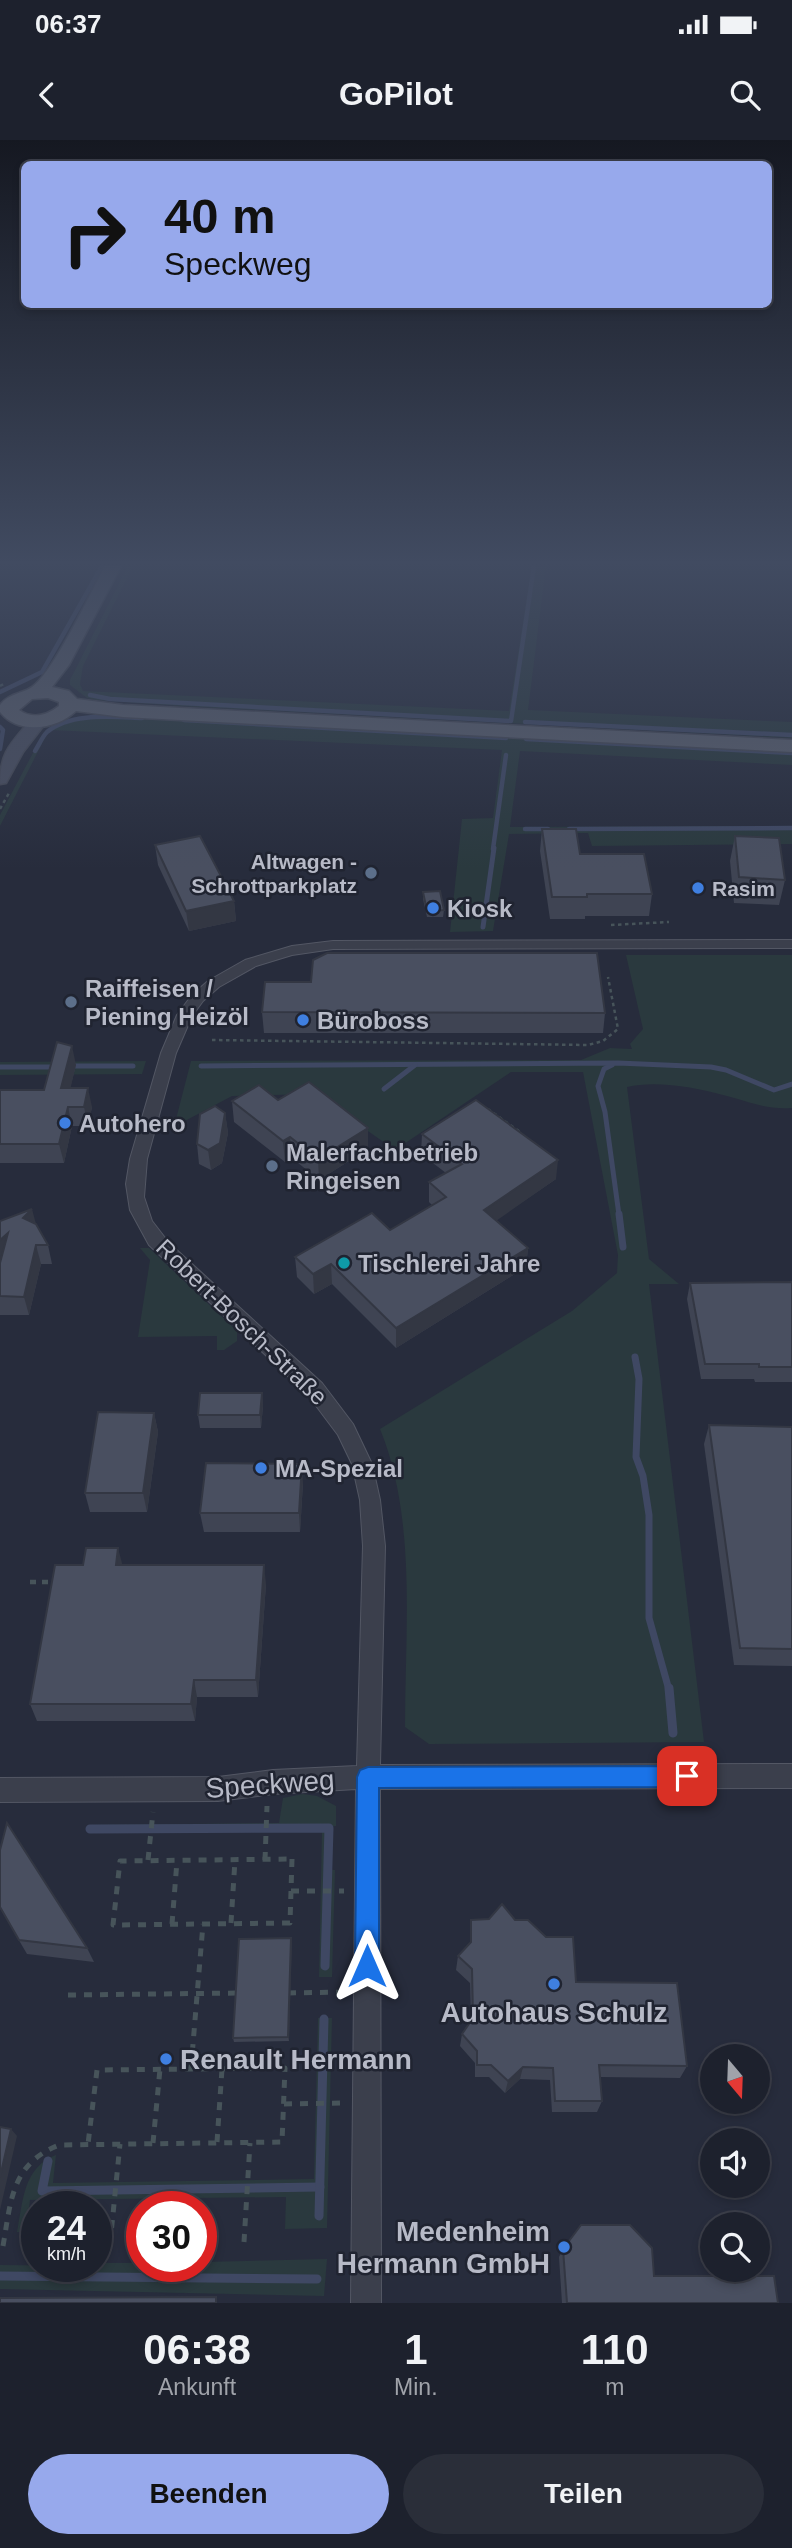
<!DOCTYPE html>
<html lang="de">
<head>
<meta charset="utf-8">
<style>
  body { margin:0; font-family:Helvetica,sans-serif; background:#2a2e39; color:#f1f3f6; height:100vh; display:flex; flex-direction:column; font-size:26px; white-space:nowrap }
  * { box-sizing:border-box; margin:0 }
  p { font-size:23px; color:#a0a3aa }
  .icon { flex:none; width:38px; height:38px; fill:none; stroke:currentColor; stroke-width:2; stroke-linecap:round; stroke-linejoin:round }
  .map { position:relative; height:2163px; overflow:hidden }
  .details { display:flex; flex-direction:column; background:#1d212d; flex:1 }
  .details>* { flex:none }
  .top-card { position:absolute; left:21px; top:21px; width:751px; height:147px; border-radius:10px; box-shadow:0 4px 10px #0003,0 0 0 2px #3b3e49; background:#97a9ec; color:#111; overflow:hidden }
  .needle { width:46px; rotate:161deg }
  .controls { position:absolute; left:700px; top:1904px; display:grid; gap:14px }
  .controls a { display:grid; place-items:center; width:70px; height:70px; border-radius:50%; background:#1d212d; box-shadow:0 4px 10px #0003,0 0 0 2px #3b3e49; font-size:35px }
  .speed { position:absolute; left:21px; top:2051px; display:flex; gap:14px; font-size:35px; font-weight:700; text-align:center }
  .speed>* { display:grid; place-content:center; width:91px; height:91px; border-radius:50%; background:#1d212d; box-shadow:0 4px 10px #0003,0 0 0 2px #3b3e49; line-height:1 }
  .speed small { font-size:18px; font-weight:400 }
  .speed .limit { border:10px solid #d22; background:#fff; color:#111 }
  .pin { position:absolute; display:grid; place-items:center; width:60px; height:60px; color:#fff; margin:-30px; border-radius:14px; box-shadow:0 4px 10px #0006 }
  .me { position:absolute; width:77px; margin:-38px; rotate:0deg; stroke-linejoin:round; filter:drop-shadow(0 0 5px #0008) }
  .turn { display:flex; align-items:center; gap:24px; height:147px; padding:0 28px; font-size:32px }
  .turn .icon { width:91px; height:91px; stroke-width:2.5 }
  .turn b { display:block; font-size:49px; line-height:60px }
  .eta { display:flex; justify-content:space-evenly; align-items:center; height:119px; text-align:center }
  .eta b { font-size:42px; font-weight:800; line-height:49px }
  .primary-button { display:flex; gap:14px; margin-top:auto; padding:14px 28px }
  .primary-button a { flex:1; height:80px; border-radius:42px; background:#97a9ec; color:#111; font-size:28px; font-weight:800; line-height:80px; text-align:center }
  .primary-button a+a { background:#2a2e39; color:#f1f3f6 }
  .status { display:flex; justify-content:space-between; align-items:center; height:49px; padding:0 35px; background:#1d212d; direction:ltr }
  .status svg { height:19px; fill:currentColor }
  header { display:flex; justify-content:space-between; align-items:center; height:91px; padding:0 28px; background:#1d212d; font-size:32px; font-weight:800 }
  .map>svg:first-child { display:block }
  .green { fill:#2a393e }
  .lines { fill:none; stroke-linecap:round; stroke-linejoin:round }
  .stream-far3 { stroke:#3f4863; stroke-width:4.5 }
  .stream-far2 { stroke:#3f4863; stroke-width:5 }
  .stream-far1 { stroke:#3f4863; stroke-width:7 }
  .stream { stroke:#3f4863; stroke-width:9 }
  .minor-casing { stroke:#535764; stroke-width:2 }
  .secondary-casing { stroke:#444855; stroke-width:3 }
  .primary-casing { stroke:#444855; stroke-width:3 }
  .path-far2 { stroke:#47545a; stroke-width:2.5; stroke-dasharray:3.5 3.5; stroke-linecap:butt }
  .path-far1 { stroke:#47545a; stroke-width:4.5; stroke-dasharray:6 6; stroke-linecap:butt }
  .path { stroke:#47545a; stroke-width:5; stroke-dasharray:8 8; stroke-linecap:butt }
  .minor { fill:#3b3f4c; fill-rule:evenodd }
  .secondary { fill:#494e5f; fill-rule:evenodd }
  .primary { fill:#595e6c; fill-rule:evenodd }
  .wall { fill:#3f4453 }
  .shaded-wall { fill:#333743 }
  .building { fill:#494f60; stroke:#333743; stroke-width:2 }
  .route { fill:#1a73e8; stroke:#114b97; stroke-width:2 }
  .service-dot { fill:#5c6f8a; stroke:#202431; stroke-width:2.5 }
  .shop-dot { fill:#3f7fe0; stroke:#202431; stroke-width:2.5 }
  .culture-dot { fill:#0f9aa8; stroke:#202431; stroke-width:2.5 }
  .labels { text-anchor:middle; dominant-baseline:central; stroke-width:5; stroke-linejoin:round; paint-order:stroke }
  .far-poi-label { font-size:21px; font-weight:bold; fill:#b7bac7; stroke:#202431; text-anchor:end }
  .poi-label { font-size:24px; font-weight:bold; fill:#b7bac7; stroke:#202431; text-anchor:start }
  .street-label { font-size:24px; fill:#b7bac7; stroke:#202431 }
  .near-street-label { font-size:28px; fill:#b7bac7; stroke:#202431 }
  .near-poi-label { font-size:28px; font-weight:bold; fill:#b7bac7; stroke:#202431 }
</style>
</head>
<body>
<div class="status"><b>06:37</b><svg viewBox="0 0 49 12"><path d="M0 12V9h3v3zM5 12V6h3v6zM10 12V3h3v9zM15 12V0h3v12zM26 1h20v11H26zM47 4h2v5h-2z"/></svg></div>
<header><svg class="icon" aria-label="back" viewBox="0 0 24 24"><path d="M15 5l-7 7 7 7"/></svg>GoPilot<svg class="icon" aria-label="search" viewBox="0 0 24 24"><circle cx="10" cy="10" r="6"/><path d="M15 15l6 6"/></svg></header>
<div class="map">
<svg width="792" height="2163" viewBox="0 0 792 2163">
  <rect width="100%" height="100%" fill="#272c3c"/>
  <g class="green">
    <path d="M128 426H133L83 526 80 544 83 551 509 571 532 426H546L528 570 792 582V598L182 566 96 560 87 558 70 545V540Z"/>
    <path d="M94 575 505 596 512 599 530 597 792 611V625L520 611 510 687 792 686V704L592 706 588 693 509 694 493 791 450 792 462 679 493 678 502 610 49 590 0 686V675L43 594 52 588Z"/>
    <path d="M626 815H792V968C764 970 749 961 723 955 695 947 655 940 627 947L649 1119 679 1144H649L704 1602 429 1604 405 1587C405 1489 417 1380 380 1289L572 1171 617 1133 618 1115 583 932H511L395 1010 315 954 232 956 181 983H175L191 921 581 920 610 908 632 909 630 904 643 889Z"/>
    <path d="M146 921 142 934 0 935V922Z"/>
    <path d="M140 1108H149L237 1191V1201L224 1210H217V1196L138 1197 150 1120Z"/>
    <path d="M303 1654 317 1656 336 1666V1686L327 1687 326 1729 335 1730 332 1837H319L322 1690 89 1693 90 1685 279 1683 283 1658Z"/>
    <path d="M318 1878H332L327 2088 285 2089 286 2057 30 2060 26 2092H17C23 2062 23 2027 56 2015L53 2043 314 2039Z"/>
    <path d="M327 2119 324 2156 0 2149V2125L96 2126V2123H142V2126H201V2122Z"/>
  </g>
  <g class="lines">
    <g class="stream-far3">
      <path d="M0 552 42 532 102 426"/>
      <path d="M90 555 110 559 511 581 534 426"/>
      <path d="M184 580 506 598"/>
      <path d="M525 582 792 595"/>
      <path d="M0 587 3 590 0 609"/>
      <path d="M526 599 792 613"/>
      <path d="M35 611C39 605 42 597 47 592 70 572 114 577 142 578"/>
      <path d="M525 689H548"/>
      <path d="M569 689 792 688"/>
      <path d="M493 709 506 615"/>
    </g>
    <g class="stream-far2">
      <path d="M483 787 494 708"/>
      <path d="M612 925 604 929 598 946 605 972 619 1075"/>
      <path d="M68 926H133"/>
      <path d="M201 926 618 923 711 927 726 930 774 950 792 944"/>
      <path d="M0 927H58"/>
      <path d="M384 949 415 925"/>
    </g>
    <g class="stream-far1">
      <path d="M619 1074 623 1107"/>
      <path d="M635 1217 639 1239 636 1317 643 1336 649 1375V1478L669 1550"/>
    </g>
    <g class="stream">
      <path d="M669 1548 673 1593"/>
      <path d="M90 1689 329 1688 325 1826"/>
      <path d="M48 2021 42 2051 320 2047"/>
      <path d="M319 2076 324 1879"/>
      <path d="M0 2136 317 2139"/>
    </g>
    <defs>
      <path id="minor" d="M792 800V808L333 809 292 815 256 826 219 847 203 861 192 876 176 913 147 1019 144 1057 152 1081 169 1103 322 1243 353 1284 372 1324 380 1360 385 1406 380 1625 792 1624V1648L380 1649 381 2163H351L356 1649 273 1654 218 1661 0 1662V1638L218 1637 273 1630 357 1626 363 1406 360 1360 352 1324 338 1295 308 1255 149 1105 130 1070 126 1044 130 1019 161 913 177 875 192 855 208 841 245 820 292 806 333 801Z"/>
      <path id="secondary" d="M39 576 47 581 23 612 6 643 0 644C0 610 12 603 33 577Z"/>
      <path id="primary" d="M105 426H121L69 525 52 547 69 551 77 559 123 565 792 600V612L123 577 76 571C56 590 18 595 0 572V565C9 553 22 554 32 547 53 533 91 452 105 426ZM48 558 59 562V566C46 576 32 579 19 570L32 559Z"/>
    </defs>
    <use href="#minor" class="minor-casing"/>
    <use href="#secondary" class="secondary-casing"/>
    <use href="#primary" class="primary-casing"/>
    <g class="path-far2">
      <path d="M0 546 6 543"/>
      <path d="M0 669 9 653"/>
      <path d="M611 785 669 782"/>
      <path d="M212 900 588 905 603 901 618 889 608 837"/>
      <path d="M482 969 485 967 520 992"/>
      <path d="M416 1010 425 1005"/>
    </g>
    <path class="path-far1" d="M30 1442H55"/>
    <g class="path">
      <path d="M292 1719 290 1783 113 1785 120 1721Z"/>
      <path d="M148 1720 153 1672"/>
      <path d="M265 1720 267 1666"/>
      <path d="M291 1751H344"/>
      <path d="M231 1783 235 1720"/>
      <path d="M172 1784 177 1721"/>
      <path d="M288 1853 344 1852"/>
      <path d="M68 1855 239 1853"/>
      <path d="M191 1928 203 1784"/>
      <path d="M284 1964 344 1963"/>
      <path d="M217 2002 222 1929"/>
      <path d="M153 2003 160 1929"/>
      <path d="M244 2102 250 2003"/>
      <path d="M110 2104 120 2004"/>
      <path d="M3 2106C11 2061 11 2024 59 2005L282 2002 285 1928 97 1930 88 2004"/>
    </g>
    <use href="#minor" class="minor"/>
    <use href="#secondary" class="secondary"/>
    <use href="#primary" class="primary"/>
  </g>
  <g class="wall">
    <path d="M542 689 580 714 652 754 649 776H585V779H550L540 711Z"/>
    <path d="M735 696 785 740 779 765 734 763 730 721Z"/>
    <path d="M155 705 234 761 236 781 189 791 158 725Z"/>
    <path d="M423 752 444 770 443 777H427L423 759Z"/>
    <path d="M262 872 605 873 603 893H264Z"/>
    <path d="M76 925 70 948 92 967 88 986H72L64 1023H0V950H44Z"/>
    <path d="M278 960 368 1009 319 1040 292 1018 285 1022 234 982 232 961Z"/>
    <path d="M225 973 228 993 222 1023 211 1030 199 1024 197 1004Z"/>
    <path d="M422 994 556 1039 496 1080 528 1108 526 1127 396 1208 332 1144 314 1154 297 1137 295 1117 390 1090 432 1065 429 1062V1042L446 1033 421 1014Z"/>
    <path d="M0 1081 36 1085 48 1105 52 1124H41L29 1175H0Z"/>
    <path d="M792 1142V1242H755L754 1239H701L687 1159 690 1143Z"/>
    <path d="M262 1253 263 1266 261 1288H200L198 1275Z"/>
    <path d="M154 1273 158 1292 147 1372H90L85 1353Z"/>
    <path d="M709 1285 792 1287V1526L734 1525 704 1304Z"/>
    <path d="M303 1343 300 1392H204L200 1373Z"/>
    <path d="M123 1425 266 1444 258 1557H197L195 1581H37L30 1564Z"/>
    <path d="M0 1768 87 1808 94 1822 27 1814Z"/>
    <path d="M471 1780H515L576 1842 687 1926 680 1938 600 1937 602 1961 597 1972H552L550 1940 520 1939 505 1953 489 1937H475V1923L460 1906 462 1894 471 1880 470 1843 456 1830 458 1816 470 1804Z"/>
    <path d="M291 1798 289 1901 234 1902 233 1898Z"/>
    <path d="M563 2109 654 2136 778 2163H562L559 2117Z"/>
  </g>
  <g class="shaded-wall">
    <path d="M234 761 236 781 189 791 186 771Z"/>
    <path d="M72 906 76 925 66 967 61 948Z"/>
    <path d="M88 948 92 967 88 986 84 967Z"/>
    <path d="M68 967 72 986 64 1023 59 1004Z"/>
    <path d="M225 973 228 993 222 1023 211 1030 208 1010Z"/>
    <path d="M368 988V1009L319 1040 318 1019Z"/>
    <path d="M290 997 292 1018 285 1022 283 1001Z"/>
    <path d="M558 1020 556 1039 483 1090 484 1070Z"/>
    <path d="M32 1069 37 1088 23 1078Z"/>
    <path d="M8 1093 0 1124V1100Z"/>
    <path d="M36 1105 41 1124 29 1175 24 1157Z"/>
    <path d="M528 1108 526 1127 396 1208V1188Z"/>
    <path d="M331 1124 332 1144 314 1154 313 1134Z"/>
    <path d="M262 1253 263 1266 261 1288 260 1275Z"/>
    <path d="M154 1273 158 1292 147 1372 143 1353Z"/>
    <path d="M302 1324 303 1343 300 1392 299 1373Z"/>
    <path d="M118 1408 123 1427 116 1425Z"/>
    <path d="M264 1425 266 1444 258 1557 256 1540Z"/>
    <path d="M194 1540 197 1557 195 1581 191 1564Z"/>
    <path d="M291 1798 292 1803 289 1901 288 1897Z"/>
    <path d="M523 1927 520 1939 505 1953 508 1941Z"/>
    <path d="M11 1989 17 1996 0 2070V2037Z"/>
  </g>
  <g class="building">
    <path d="M542 689H576L580 714H644L652 754H587V757H552Z"/>
    <path d="M200 696 234 761 186 771 155 705Z"/>
    <path d="M735 696 779 698 785 740 739 737Z"/>
    <path d="M440 751 444 770 427 771 423 752Z"/>
    <path d="M327 813H597L605 873 262 872 265 842H311L313 820Z"/>
    <path d="M57 902 72 906 61 948H88L84 967H68L59 1004H0V950H44Z"/>
    <path d="M309 942 368 988 318 1019 290 997 283 1001 232 961 259 945 278 960Z"/>
    <path d="M476 960 558 1020 484 1070 528 1108 396 1188 331 1124 313 1134 295 1117 372 1073 390 1090 446 1057 429 1042 462 1024 422 994Z"/>
    <path d="M215 966 225 973 220 1003 208 1010 197 1004 200 974Z"/>
    <path d="M32 1069 23 1078 36 1084 48 1105H36L24 1157 0 1156V1123L8 1093 0 1100V1081Z"/>
    <path d="M792 1142V1227H759V1224H705L690 1143Z"/>
    <path d="M200 1253H262L260 1275H198Z"/>
    <path d="M98 1272 154 1273 143 1353H85Z"/>
    <path d="M709 1285 792 1287V1509L740 1508Z"/>
    <path d="M206 1323 302 1324 299 1373H200Z"/>
    <path d="M86 1408H118L116 1425H264L256 1540H194L191 1564H30L55 1425H83Z"/>
    <path d="M7 1683 87 1808 19 1800 0 1767V1710Z"/>
    <path d="M502 1764 515 1780H528L546 1797H573L576 1842 677 1843 687 1926 599 1925 602 1961H555L553 1928 523 1927 508 1941 491 1925H477V1911L462 1894 473 1878 472 1829 458 1816 471 1802V1780L489 1779Z"/>
    <path d="M291 1798 288 1897 233 1898 239 1799Z"/>
    <path d="M0 1987 11 1989 0 2037Z"/>
    <path d="M581 2085H630L652 2108 654 2136H774L778 2163H567L563 2109Z"/>
    <path d="M216 2157V2163H0V2158Z"/>
  </g>
  <linearGradient id="sky" x2="0" y2="1"><stop stop-color="#151821"/><stop offset="0.58" stop-color="#414b61"/><stop offset="1" stop-color="#414b61" stop-opacity="0"/></linearGradient>
  <rect width="792" height="729" fill="url(#sky)"/>
  <path class="route" d="M687 1626 695 1629 698 1636 695 1644 687 1647 379 1648V1826L375 1835 367 1838 359 1835 355 1826 357 1637 360 1630 368 1627Z"/>
  <g class="service-dot">
    <circle cx="371" cy="733" r="7"/>
    <circle cx="71" cy="862" r="7"/>
    <circle cx="272" cy="1026" r="7"/>
  </g>
  <g class="shop-dot">
    <circle cx="698" cy="748" r="7"/>
    <circle cx="433" cy="768" r="7"/>
    <circle cx="303" cy="880" r="7"/>
    <circle cx="65" cy="983" r="7"/>
    <circle cx="261" cy="1328" r="7"/>
    <circle cx="554" cy="1844" r="7"/>
    <circle cx="166" cy="1919" r="7"/>
    <circle cx="564" cy="2107" r="7"/>
  </g>
  <circle class="culture-dot" cx="344" cy="1123" r="7"/>
  <g class="labels">
    <g class="far-poi-label">
      <text x="357" y="721">Altwagen -<tspan x="357" dy="24">Schrottparkplatz</tspan></text>
      <text x="712" y="748" text-anchor="start">Rasim</text>
    </g>
    <g class="poi-label">
      <text x="447" y="768">Kiosk</text>
      <text x="85" y="848">Raiffeisen /<tspan x="85" dy="28">Piening Heizöl</tspan></text>
      <text x="317" y="880">Büroboss</text>
      <text x="79" y="983">Autohero</text>
      <text x="286" y="1012">Malerfachbetrieb<tspan x="286" dy="28">Ringeisen</tspan></text>
      <text x="358" y="1123">Tischlerei Jahre</text>
      <text x="275" y="1328">MA-Spezial</text>
    </g>
    <g class="street-label">
      <text transform="translate(242 1182) rotate(44)">Robert-Bosch-Straße</text>
    </g>
    <g class="near-street-label">
      <text transform="translate(270 1644) rotate(-4)">Speckweg</text>
    </g>
    <g class="near-poi-label">
      <text x="554" y="1872">Autohaus Schulz</text>
      <text x="180" y="1919" text-anchor="start">Renault Hermann</text>
      <text x="550" y="2091" text-anchor="end">Medenheim<tspan x="550" dy="32">Hermann GmbH</tspan></text>
    </g>
  </g>
</svg>
<div class="controls">
<a><svg class="needle" viewBox="-14 -14 28 28"><path d="M0-13l5 13h-10z" fill="#e53935"/><path d="M0 13l5-13h-10z" fill="#a0a3aa"/></svg></a>
<a><svg class="icon" aria-label="sound" viewBox="0 0 24 24"><path d="M4 9h4l5-4v14l-5-4H4zM17 9q2 3 0 6"/></svg></a>
<a><svg class="icon" aria-label="search" viewBox="0 0 24 24"><circle cx="10" cy="10" r="6"/><path d="M15 15l6 6"/></svg></a>
</div>
<div class="speed"><div>24<small>km/h</small></div><div class="limit">30</div></div>
<div class="pin" style="left:687px;top:1636px;background:#d93025"><svg class="icon" aria-label="arrive" viewBox="0 0 24 24"><path d="M6 21V4h12l-3 4 3 4H6"/></svg></div>
<svg class="me" style="left:367px;top:1826px" viewBox="-20 -20 40 40"><path d="M0-17L14 15 0 8-14 15z" fill="#1a73e8" stroke="#fff" stroke-width="4"/></svg>
<div class="top-card">
<div class="turn"><svg class="icon" aria-label="right" viewBox="0 0 24 24"><path d="M7 20v-9h11M14 6l5 5-5 5"/></svg><div><b>40 m</b>Speckweg</div></div>
</div>
</div>
<section class="details">
<div class="eta">
<div><b>06:38</b><p>Ankunft</p></div>
<div><b>1</b><p>Min.</p></div>
<div><b>110</b><p>m</p></div>
</div>
<div class="primary-button"><a>Beenden</a><a>Teilen</a></div>
</section>
</body>
</html>
